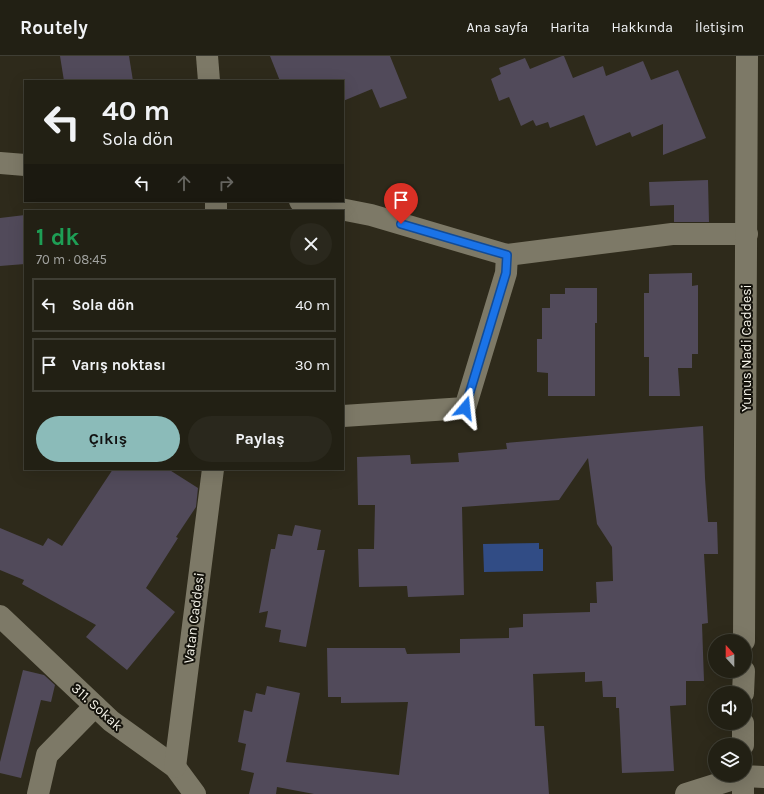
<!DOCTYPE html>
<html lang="tr">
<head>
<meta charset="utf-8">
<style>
  body { margin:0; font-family:Karla,sans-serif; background:#2a281d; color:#f1f3f6; height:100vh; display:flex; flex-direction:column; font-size:15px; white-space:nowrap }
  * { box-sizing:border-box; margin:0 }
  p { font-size:13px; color:#a2a3a0 }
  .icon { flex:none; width:22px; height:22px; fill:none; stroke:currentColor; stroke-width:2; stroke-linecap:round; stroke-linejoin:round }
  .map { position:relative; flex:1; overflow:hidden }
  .side { position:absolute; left:24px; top:154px; width:320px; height:260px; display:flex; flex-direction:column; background:#222014; border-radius:0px; box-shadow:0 4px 16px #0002,0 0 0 1px #3f3e34 }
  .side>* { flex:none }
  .guide { position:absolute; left:24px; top:24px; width:320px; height:122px; border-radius:0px; box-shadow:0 4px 16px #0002,0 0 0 1px #3f3e34; background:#222014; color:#f1f3f6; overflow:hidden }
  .needle { width:26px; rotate:339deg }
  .buttons { position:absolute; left:708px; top:578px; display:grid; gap:8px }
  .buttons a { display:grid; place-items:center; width:44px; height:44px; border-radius:50%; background:#222014; box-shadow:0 4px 16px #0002,0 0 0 1px #3f3e34; font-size:20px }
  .pin { position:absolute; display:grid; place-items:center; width:34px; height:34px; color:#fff; margin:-41px -17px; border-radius:50% 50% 50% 0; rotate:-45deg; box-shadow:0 0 4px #0007 }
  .pin .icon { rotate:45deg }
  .me { position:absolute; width:44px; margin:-22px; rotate:17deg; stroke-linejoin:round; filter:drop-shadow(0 0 3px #0008) }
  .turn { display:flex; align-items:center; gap:14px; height:84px; padding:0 12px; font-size:18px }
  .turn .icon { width:52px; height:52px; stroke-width:2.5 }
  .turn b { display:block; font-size:28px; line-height:34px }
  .lanes { display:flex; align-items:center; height:38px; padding:0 12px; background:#0003; justify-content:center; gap:20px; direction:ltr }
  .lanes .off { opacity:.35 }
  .round { display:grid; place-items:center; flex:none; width:42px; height:42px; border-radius:21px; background:#2a281d }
  .overview { display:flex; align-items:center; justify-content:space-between; height:68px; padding:0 12px }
  h1 { font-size:24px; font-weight:700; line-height:30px; color:#1e9e55 }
  .primary-button { display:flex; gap:8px; margin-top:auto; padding:8px 12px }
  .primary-button a { flex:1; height:46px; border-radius:24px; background:#8bbbb9; color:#111; font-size:16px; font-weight:700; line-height:46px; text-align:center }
  .primary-button a+a { background:#2a281d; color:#f1f3f6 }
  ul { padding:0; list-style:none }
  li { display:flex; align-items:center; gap:12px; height:54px; margin:0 8px 6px; padding:0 4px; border:2px solid #3f3e34; border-radius:0px }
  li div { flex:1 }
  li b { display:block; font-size:15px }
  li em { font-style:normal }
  header { display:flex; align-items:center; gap:24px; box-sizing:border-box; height:56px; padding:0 20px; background:#222014; border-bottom:1px solid #3f3e34 }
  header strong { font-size:19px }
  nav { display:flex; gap:22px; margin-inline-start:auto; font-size:14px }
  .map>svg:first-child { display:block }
  .water { fill:#314c85 }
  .building { fill:#514a5a }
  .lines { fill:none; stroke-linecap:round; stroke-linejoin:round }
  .street { stroke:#7d7967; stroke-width:22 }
  .secondary { stroke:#7d7967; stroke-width:22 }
  .route-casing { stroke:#114b97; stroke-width:10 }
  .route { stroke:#1a73e8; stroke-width:7 }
  .labels { text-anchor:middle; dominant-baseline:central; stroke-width:4; stroke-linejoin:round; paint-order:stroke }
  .street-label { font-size:14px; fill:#f5f3e9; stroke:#15130c }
</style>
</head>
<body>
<header>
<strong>Routely</strong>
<nav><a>Ana sayfa</a><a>Harita</a><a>Hakkında</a><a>İletişim</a></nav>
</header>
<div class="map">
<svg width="764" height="738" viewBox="0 0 764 738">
  <rect width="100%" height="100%" fill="#2e2a1b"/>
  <path class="water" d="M539 487V493H543V515L484 516 483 488Z"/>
  <g class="building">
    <path d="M60 0H129L133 25H64Z"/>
    <path d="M270 0H390L407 42 380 52 372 33 343 45V25H280Z"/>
    <path d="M562 0H564L573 22 603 10 606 20 643 5 651 24 678 14 706 82 663 99V68L632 81 630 76 596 90 584 59 550 72 548 66 536 70 533 64 521 70 509 41 499 45 491 23 501 18 499 12 525 2 530 13Z"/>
    <path d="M708 124 709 166H674V149L650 150 649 126Z"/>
    <path d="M25 159V208L0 210V162Z"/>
    <path d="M692 217V230L698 229V298H692V312H678L680 340H649V301H644V237H649V218Z"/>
    <path d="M565 232H597V267H595V340H548V317L537 316V283H542V252H550V238H565Z"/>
    <path d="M703 370 705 422 708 466H717L718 498H704L708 567 702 568 704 625H686V649L670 650 674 715 622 717 619 652H616V641H603L602 625 585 626V616L533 618 535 670H544L549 738H314L277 731 276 738H249L254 717 241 714 246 688 238 686 244 654 252 656 256 637 265 639 267 630 300 637 286 706 399 719 408 646 341 647V641H328L327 592H405L407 598 460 597V583L509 582V572L523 571V558L590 556V547H597L596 526 613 525 612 491 597 468 588 402 559 444 462 451 464 539 408 541 407 530 359 531 358 493H374L375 449H358L357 401 410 399 411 408 459 406 458 397 507 393 506 387Z"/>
    <path d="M113 413H168L198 432 196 451 176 481 178 482 146 532 175 556 127 614 86 581 96 569 22 528 24 524 0 514V472L43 490 48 482 62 490Z"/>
    <path d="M295 469 321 474 317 494H325L306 591 279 586 281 574 265 571 268 555 259 557 271 493H275L278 478 292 480Z"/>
    <path d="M23 614 44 619 55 629 51 646 41 644 21 722 0 717V706Z"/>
  </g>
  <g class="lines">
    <g class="street">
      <path d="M207 0 209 25"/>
      <path d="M0 107 25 109"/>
      <path d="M216 145V155"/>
      <path d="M300 145 371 159 507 199 672 178H747"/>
      <path d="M343 360 465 352 506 217 507 199"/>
      <path d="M0 560 111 665 175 711 195 738"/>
      <path d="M175 711 213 413"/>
      <path d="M38 738 47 699 95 650"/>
      <path d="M686 738 743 720 764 721"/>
    </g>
    <g class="secondary">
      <path d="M744 585 747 0"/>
      <path d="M743 637 744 615"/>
      <path d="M743 689V667"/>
      <path d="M743 719V738"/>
    </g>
  </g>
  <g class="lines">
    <defs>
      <path id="route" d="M401 168 507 199 506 217 465 352"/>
    </defs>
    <use href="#route" class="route-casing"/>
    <use href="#route" class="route"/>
  </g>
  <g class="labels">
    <g class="street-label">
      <text transform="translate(746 292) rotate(-90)">Yunus Nadi Caddesi</text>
      <text transform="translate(194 562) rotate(-83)">Vatan Caddesi</text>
      <text transform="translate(97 651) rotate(42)">311. Sokak</text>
    </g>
  </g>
</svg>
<div class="buttons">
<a><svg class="needle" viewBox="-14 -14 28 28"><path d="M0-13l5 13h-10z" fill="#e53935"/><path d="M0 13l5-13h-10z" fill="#a2a3a0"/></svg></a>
<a><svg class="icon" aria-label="sound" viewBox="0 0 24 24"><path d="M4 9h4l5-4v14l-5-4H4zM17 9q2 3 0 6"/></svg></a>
<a><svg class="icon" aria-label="layers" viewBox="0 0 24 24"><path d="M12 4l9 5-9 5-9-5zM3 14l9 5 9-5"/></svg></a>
</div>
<div class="pin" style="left:401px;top:168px;background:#d93025"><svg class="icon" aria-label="arrive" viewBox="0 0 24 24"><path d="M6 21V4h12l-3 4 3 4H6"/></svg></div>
<svg class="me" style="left:465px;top:352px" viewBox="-20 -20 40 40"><path d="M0-17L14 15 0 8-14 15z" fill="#1a73e8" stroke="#fff" stroke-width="4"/></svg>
<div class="guide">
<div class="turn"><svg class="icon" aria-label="left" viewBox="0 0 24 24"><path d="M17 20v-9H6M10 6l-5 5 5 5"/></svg><div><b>40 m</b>Sola dön</div></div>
<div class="lanes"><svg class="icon" aria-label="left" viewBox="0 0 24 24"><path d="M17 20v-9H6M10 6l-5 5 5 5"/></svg><svg class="icon off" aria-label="ahead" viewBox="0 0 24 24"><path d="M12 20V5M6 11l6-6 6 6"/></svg><svg class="icon off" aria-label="right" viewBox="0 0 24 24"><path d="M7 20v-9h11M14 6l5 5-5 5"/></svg></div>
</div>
<section class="side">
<div class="overview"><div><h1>1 dk</h1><p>70 m · 08:45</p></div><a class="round"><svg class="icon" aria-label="close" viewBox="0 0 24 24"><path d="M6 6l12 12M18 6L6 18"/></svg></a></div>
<ul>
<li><svg class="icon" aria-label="left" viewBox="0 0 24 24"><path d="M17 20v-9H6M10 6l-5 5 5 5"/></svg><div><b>Sola dön</b></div><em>40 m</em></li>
<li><svg class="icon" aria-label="arrive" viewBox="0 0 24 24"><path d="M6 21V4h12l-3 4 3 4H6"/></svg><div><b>Varış noktası</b></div><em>30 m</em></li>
</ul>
<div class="primary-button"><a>Çıkış</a><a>Paylaş</a></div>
</section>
</div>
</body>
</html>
